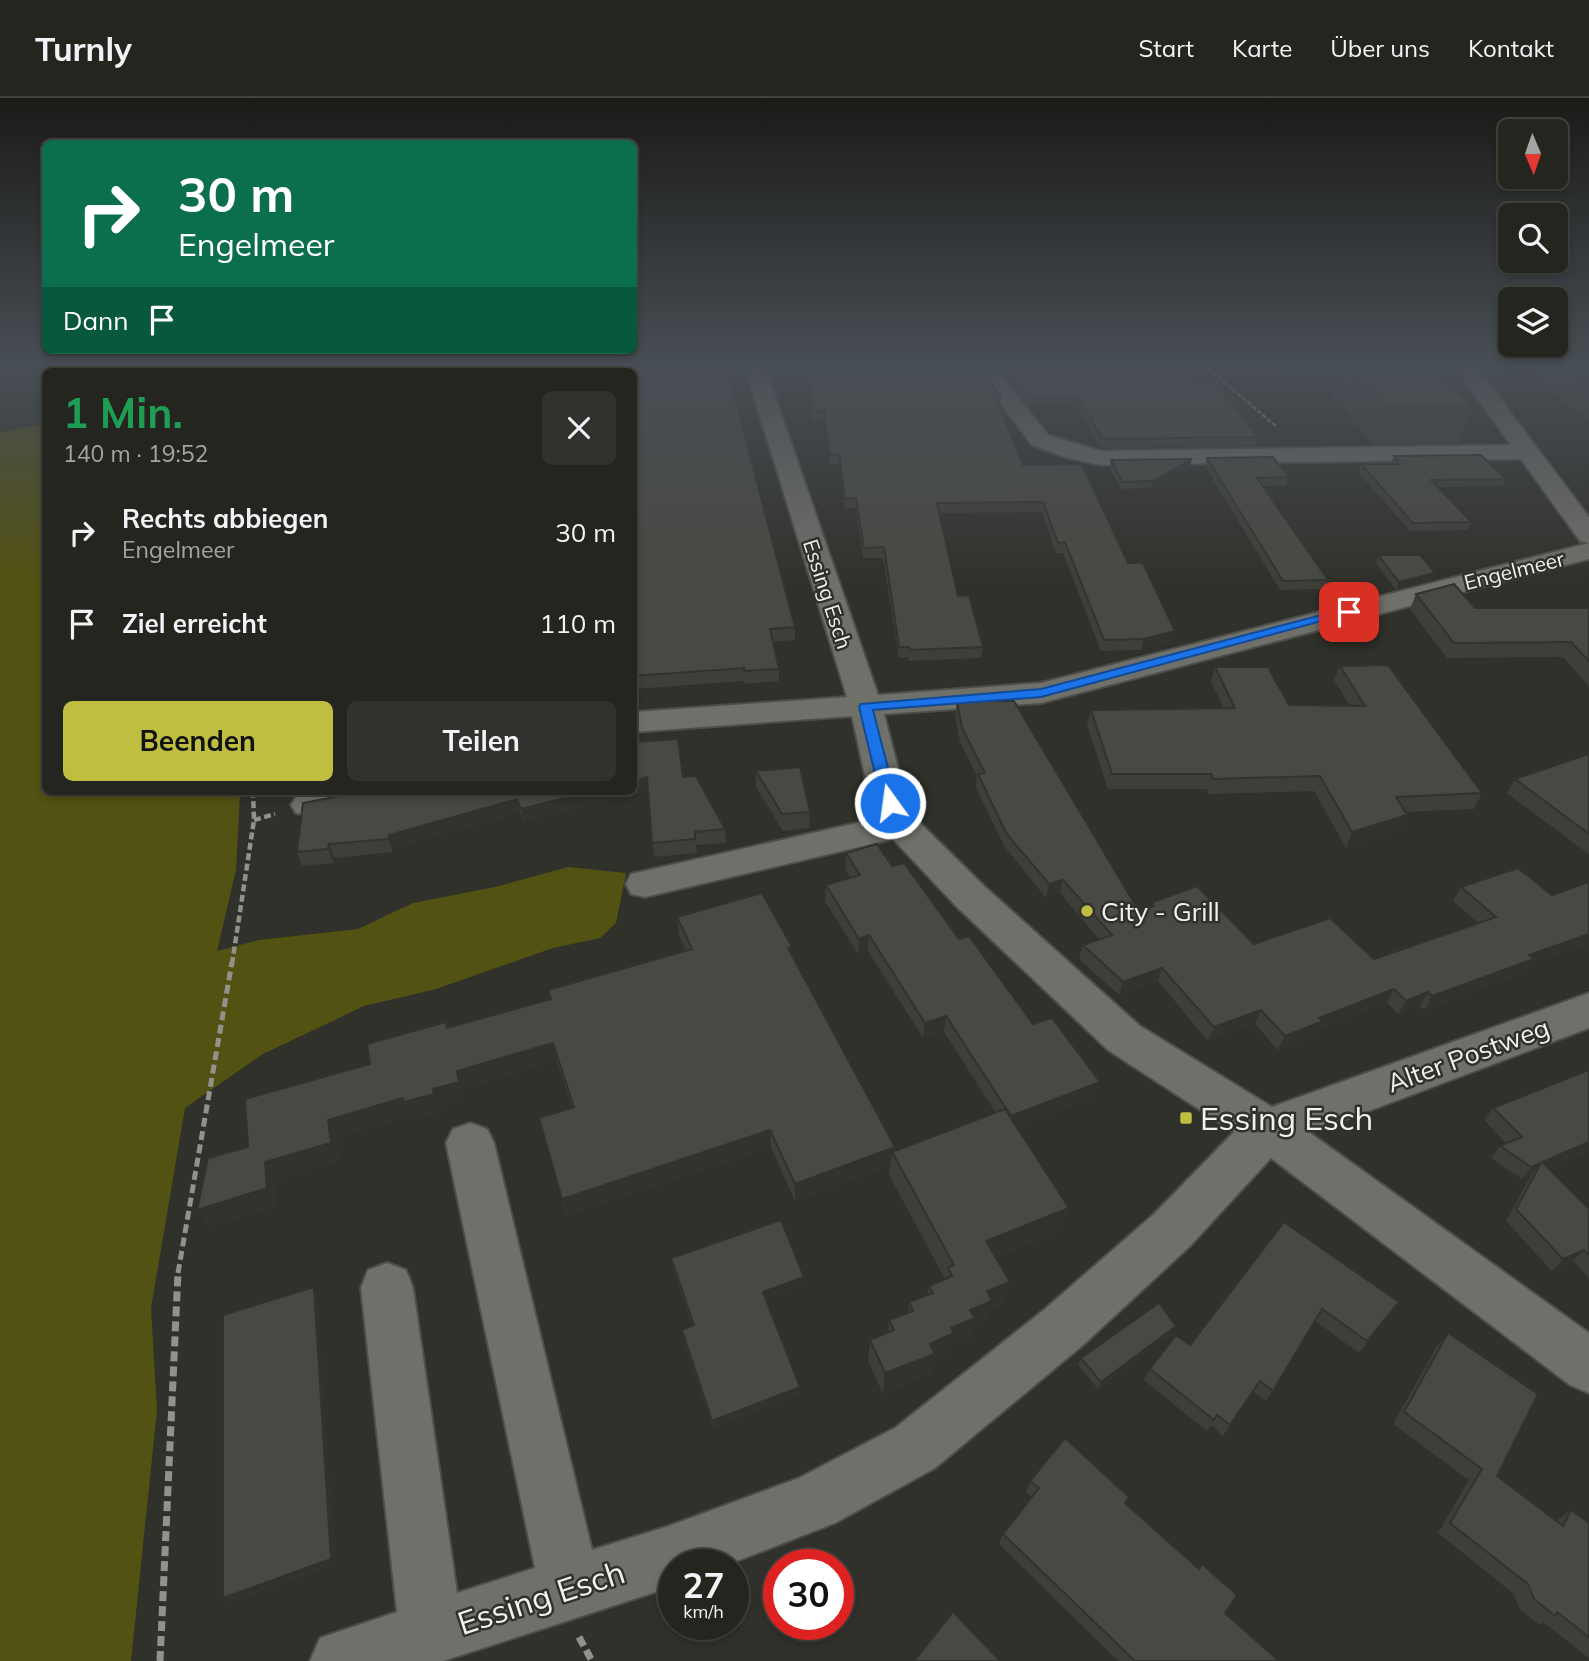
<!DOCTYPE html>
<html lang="de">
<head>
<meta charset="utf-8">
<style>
  body { margin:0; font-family:Mulish,sans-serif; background:#31312d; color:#f1f3f6; height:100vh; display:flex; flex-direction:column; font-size:26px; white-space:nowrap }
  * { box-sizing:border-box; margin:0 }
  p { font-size:23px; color:#a3a5a5 }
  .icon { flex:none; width:38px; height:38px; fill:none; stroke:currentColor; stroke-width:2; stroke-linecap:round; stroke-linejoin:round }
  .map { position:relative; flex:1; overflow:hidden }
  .details { position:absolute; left:42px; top:270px; width:595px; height:427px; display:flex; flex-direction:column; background:#252520; border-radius:10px; box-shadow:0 4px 10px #0003,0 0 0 2px #42423e }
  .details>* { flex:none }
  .hud { position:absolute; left:42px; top:42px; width:595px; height:214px; border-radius:10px; box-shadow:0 4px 10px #0003,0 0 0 2px #42423e; background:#0b6e4f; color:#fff; overflow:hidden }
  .needle { width:46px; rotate:178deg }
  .fabs { position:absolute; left:1498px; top:21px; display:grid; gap:14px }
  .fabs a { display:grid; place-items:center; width:70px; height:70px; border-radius:10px; background:#252520; box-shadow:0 4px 10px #0003,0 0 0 2px #42423e; font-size:35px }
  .speed { position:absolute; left:658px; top:1451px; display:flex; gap:14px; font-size:35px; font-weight:700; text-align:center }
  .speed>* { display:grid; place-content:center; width:91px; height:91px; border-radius:50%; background:#252520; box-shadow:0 4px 10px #0003,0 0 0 2px #42423e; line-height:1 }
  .speed small { font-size:18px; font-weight:400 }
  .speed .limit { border:10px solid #d22; background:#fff; color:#111 }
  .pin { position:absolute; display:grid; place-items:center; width:60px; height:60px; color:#fff; margin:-30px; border-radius:14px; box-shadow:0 4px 10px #0006 }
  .me { position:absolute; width:77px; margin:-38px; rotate:346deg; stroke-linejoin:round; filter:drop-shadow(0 0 5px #0008) }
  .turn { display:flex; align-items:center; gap:24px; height:147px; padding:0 21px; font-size:32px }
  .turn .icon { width:91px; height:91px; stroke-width:2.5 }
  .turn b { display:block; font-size:49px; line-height:60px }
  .then { display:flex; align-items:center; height:66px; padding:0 21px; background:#0003; gap:14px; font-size:26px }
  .round { display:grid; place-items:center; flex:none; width:74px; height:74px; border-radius:10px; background:#31312d }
  .summary { display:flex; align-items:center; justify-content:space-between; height:119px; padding:0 21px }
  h1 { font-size:42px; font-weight:700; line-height:52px; color:#1e9e55 }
  .button { display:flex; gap:14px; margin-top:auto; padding:14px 21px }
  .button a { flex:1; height:80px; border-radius:10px; background:#bfbe41; color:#111; font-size:28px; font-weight:700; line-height:80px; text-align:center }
  .button a+a { background:#31312d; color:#f1f3f6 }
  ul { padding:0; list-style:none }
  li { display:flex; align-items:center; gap:21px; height:91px; padding:0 21px }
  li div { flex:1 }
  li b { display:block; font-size:26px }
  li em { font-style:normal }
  header { display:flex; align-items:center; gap:42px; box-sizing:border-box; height:98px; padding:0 35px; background:#252520; border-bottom:2px solid #42423e }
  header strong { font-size:33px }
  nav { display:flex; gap:38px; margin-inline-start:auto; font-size:24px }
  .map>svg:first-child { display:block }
  .green { fill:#525212 }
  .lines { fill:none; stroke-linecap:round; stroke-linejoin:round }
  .minor-casing { stroke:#4d4d49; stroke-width:4 }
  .path-far3 { stroke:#92928d; stroke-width:2.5; stroke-dasharray:4.5 2; stroke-linecap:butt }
  .path-far2 { stroke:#92928d; stroke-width:4.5; stroke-dasharray:7 3.5; stroke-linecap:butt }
  .path-far1 { stroke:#92928d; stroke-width:5; stroke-dasharray:9 4.5; stroke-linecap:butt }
  .path { stroke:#92928d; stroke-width:7; stroke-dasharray:10 5; stroke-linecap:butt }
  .minor { fill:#70706a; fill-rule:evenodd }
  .wall { fill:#3e3f39 }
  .shaded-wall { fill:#32332e }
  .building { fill:#484942; stroke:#32332e; stroke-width:2 }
  .route { fill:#1a73e8; stroke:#114b97; stroke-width:2 }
  .poi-dot { fill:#bfbe41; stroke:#31312b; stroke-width:2.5 }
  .labels { text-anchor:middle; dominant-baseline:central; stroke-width:5; stroke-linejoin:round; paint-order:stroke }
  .far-street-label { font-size:21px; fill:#f2f2ef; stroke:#31312b }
  .poi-label { font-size:26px; fill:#f2f2ef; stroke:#31312b; text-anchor:start }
  .street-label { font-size:26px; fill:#f2f2ef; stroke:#31312b }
  .near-poi-label { font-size:32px; fill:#f2f2ef; stroke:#31312b; text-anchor:start }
  .near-street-label { font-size:32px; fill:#f2f2ef; stroke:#31312b }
</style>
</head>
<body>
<header>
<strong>Turnly</strong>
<nav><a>Start</a><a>Karte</a><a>Über uns</a><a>Kontakt</a></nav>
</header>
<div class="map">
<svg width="1589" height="1563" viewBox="0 0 1589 1563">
  <rect width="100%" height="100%" fill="#31312b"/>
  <path class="green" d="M45 326 46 693H240L236 772 217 853 259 842 358 831 413 805 495 789 568 769 626 775 616 825 600 840 553 850 436 891 364 908 263 956 185 1010 151 1210 157 1312 131 1563H0V334Z"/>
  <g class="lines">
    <defs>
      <g id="minor">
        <path d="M744 266H764L878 597 1041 585 1589 445 1580 443 1521 361 1101 367 1068 360 1032 347 971 266H992L1048 337 1101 353 1511 347 1453 266H1474L1589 419V461L1041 605 884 616 907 705 915 720 984 788 1140 928 1272 1009 1589 895V930L1310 1035 1589 1235V1295L1570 1287 1271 1060 1190 1148 1083 1247 935 1370 835 1425 729 1466H674V1488L443 1563H310L320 1540 397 1514 361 1190 368 1172 387 1165 406 1172 413 1190 457 1495 535 1470 446 1045 453 1031 470 1025 487 1031 494 1045 592 1452 669 1428 799 1380 895 1330 1045 1211 1154 1116 1234 1034 1108 952 956 808 893 741 645 799 631 796 626 786 631 776 879 720 871 705 852 618 634 634V614L847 599Z"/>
        <path d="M316 693H373C363 708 314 720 296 715L291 707 296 699Z"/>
      </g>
    </defs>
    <use href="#minor" class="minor-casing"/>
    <g class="path-far3">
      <path d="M1203 266 1277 329"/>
      <path d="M190 273 192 266"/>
      <path d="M555 273 575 266"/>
    </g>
    <g class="path-far2">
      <path d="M254 722 275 716"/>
      <path d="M232 866 254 722 253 693"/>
    </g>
    <path class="path-far1" d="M178 1175 232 864"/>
    <g class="path">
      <path d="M579 1539 592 1563"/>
      <path d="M160 1563 178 1174"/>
    </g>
    <use href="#minor" class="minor"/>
  </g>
  <g class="wall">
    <path d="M798 266H977L1001 299 999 308 1023 367 1128 465 1173 544 1141 552 1101 553 1063 455H1056L1042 414 939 415 958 498 983 549 981 560 909 563 908 559 899 560 883 460H863L856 410 845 411 839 366H830L824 322 813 323 808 284H799Z"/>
    <path d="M995 266H1179L1190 280 1258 339 1256 348 1101 350 1076 308H1028Z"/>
    <path d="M1343 266H1425L1473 308 1458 345 1374 346 1332 299Z"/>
    <path d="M1539 266H1589V323L1533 280Z"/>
    <path d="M634 273 795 529V542L773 544 779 571V583L745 586 744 583 634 591Z"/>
    <path d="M1394 358 1506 381 1503 388 1438 389 1471 424 1467 432 1410 433 1358 374 1361 366 1391 365Z"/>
    <path d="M1207 360 1289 379 1286 388H1263L1328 482 1325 491 1280 492 1205 368Z"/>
    <path d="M1111 362 1190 368 1151 390 1121 391 1109 369Z"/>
    <path d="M1378 457 1432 482 1396 492 1376 465Z"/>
    <path d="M1416 496 1475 510H1589V588L1563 559 1447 560 1410 511Z"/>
    <path d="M1340 568 1482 695 1474 711 1405 714 1407 717 1400 732 1346 750 1314 693 1208 696 1207 691H1108L1087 627 1091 612 1224 610 1211 584 1215 569 1289 607 1350 608 1334 582Z"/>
    <path d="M957 603 1140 815 1151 810 1153 804 1254 846 1374 861 1478 825 1453 803 1461 789 1518 770 1530 867 1525 875 1424 912 1420 908 1398 916 1387 905 1319 931 1316 937 1278 952 1255 926 1208 943 1158 883 1119 897 1079 861 1083 847 1099 841 1060 795 1046 800 1004 748 976 690 977 678 960 644 955 617Z"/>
    <path d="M1589 656V756L1507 695 1515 681Z"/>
    <path d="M756 673 810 714 809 730 783 733 756 689Z"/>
    <path d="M683 679 725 731 726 745 696 747 697 755 654 759 648 693 524 724 520 715 393 750V754L335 760 334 765 302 768 297 754 345 697Z"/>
    <path d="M846 755 892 768 959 841 1095 1000 1017 1029 1062 1132 996 1160 1004 1205 990 1212 987 1224 972 1230 970 1241 951 1249 949 1256 933 1264 931 1276 883 1296 868 1263 870 1242 888 1235 889 1222 908 1215 909 1204 927 1197 929 1188 945 1181 889 1077 890 1068 795 1103 771 1050 566 1118 539 1020 572 1009 557 963 463 991 465 1002 440 1009V1014L411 1022 410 1018 337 1040 339 1063 275 1082 277 1108 209 1129 197 1112 248 1049 370 966 446 924 448 930 550 902 548 892 686 853 679 837 677 819 792 858 895 1049V1053L996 1015 944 934 923 940 868 853 858 856 825 803 826 787 851 780 845 771Z"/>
    <path d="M1589 972V1052L1548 1070 1589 1111V1180L1573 1163 1552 1173 1506 1123 1531 1077 1522 1081 1491 1060 1500 1048 1507 1046 1484 1022 1493 1010Z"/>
    <path d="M1284 1124 1399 1204 1359 1255 1315 1223 1266 1303 1253 1294 1223 1338 1211 1327 1207 1333 1144 1282 1150 1271 1190 1247Z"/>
    <path d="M671 1160 804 1186 766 1201 800 1296 713 1330 683 1239 682 1232 692 1227 672 1167Z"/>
    <path d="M1448 1235 1497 1378 1556 1423 1571 1412 1589 1425V1560L1544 1525 1540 1527 1519 1511 1514 1496 1438 1435 1469 1382 1393 1326 1437 1248Z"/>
    <path d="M1172 1236 1098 1291 1078 1267 1081 1260Z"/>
    <path d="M1030 1383 1126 1405 1199 1471 1202 1466 1225 1515 1279 1563H1118L999 1446 1003 1436 1032 1399 1026 1394Z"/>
  </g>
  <g class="shaded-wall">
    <path d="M1192 361 1190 368 1151 390 1153 383Z"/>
    <path d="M1435 475 1432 482 1396 492 1399 484Z"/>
    <path d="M1175 533 1173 544 1141 552 1144 541Z"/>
    <path d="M647 679 649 693 524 724 521 711 592 693H634V683Z"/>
    <path d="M517 701 520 715 393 750V754L388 741 389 737Z"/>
    <path d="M1407 717 1400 732 1346 750 1352 734Z"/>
    <path d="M329 746 335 760 334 765 328 751Z"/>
    <path d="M1063 782 1060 795 1046 800 1049 786Z"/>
    <path d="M1589 836V847L1530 867 1525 875 1424 912 1432 898 1529 857Z"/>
    <path d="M869 837 868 853 858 856 859 841Z"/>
    <path d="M1162 870 1158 883 1119 897 1123 884Z"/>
    <path d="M1394 891 1387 905 1319 931 1316 937 1278 952 1285 938 1319 920Z"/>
    <path d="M1428 894 1420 908 1398 916 1406 903Z"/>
    <path d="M1261 912 1255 926 1208 943 1214 929Z"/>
    <path d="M946 918 944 934 923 940 925 925Z"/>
    <path d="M553 945 557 963 463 991 465 1002 440 1009V1014L411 1022 410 1018 337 1040 339 1063 275 1082 277 1108 209 1129 197 1112 328 1022 433 991 457 973Z"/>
    <path d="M1100 984 1095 1000 1007 1033 1011 1018Z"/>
    <path d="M770 1032 771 1050 566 1118 562 1101Z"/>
    <path d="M1589 1044V1052L1535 1075 1542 1064Z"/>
    <path d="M895 1049 894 1058 892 1054 890 1068 795 1103V1086Z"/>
    <path d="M1541 1065 1531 1077 1522 1081 1531 1069Z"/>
    <path d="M1069 1110 1062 1132 981 1166 986 1143Z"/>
    <path d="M1584 1152 1573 1163 1552 1173 1563 1161Z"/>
    <path d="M804 1179V1186L764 1202 763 1194Z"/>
    <path d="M1010 1184 1004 1205 990 1212 987 1224 972 1230 970 1241 951 1249 949 1256 933 1264 931 1276 883 1296 885 1275 930 1246 951 1230 970 1212 987 1193Z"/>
    <path d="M314 1189 318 1196 336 1467 229 1506 223 1500Z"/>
    <path d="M1176 1228 1172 1236 1098 1291 1101 1284Z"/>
    <path d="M800 1289V1296L713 1330 712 1323Z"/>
  </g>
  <g class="building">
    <path d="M269 266H308V273L319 271V273H258V267Z"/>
    <path d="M627 266H726L795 529 770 531 779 571 744 573V570L634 578V273H608V267Z"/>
    <path d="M798 266H977L1001 299H995L1023 367 1082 366 1128 465H1143L1175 533 1144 541 1104 542 1065 444 1058 445 1043 404 937 405 958 498 969 497 983 549 910 552 909 549H899L884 449 864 450 856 400 845 401 839 356 830 357 824 313H813L808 275H799Z"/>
    <path d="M1003 266H1179L1190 280 1219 289 1258 339 1103 341 1077 298 1030 299Z"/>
    <path d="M1345 266H1425L1473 308 1387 309Z"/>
    <path d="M1563 266H1589V285Z"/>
    <path d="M1481 357 1506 381 1431 382 1471 424 1413 425 1361 366H1401L1394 358Z"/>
    <path d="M1273 359 1289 379 1257 380 1328 482 1283 483 1207 360Z"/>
    <path d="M1192 361 1153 383 1122 384 1111 362Z"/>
    <path d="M1378 457H1420L1435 475 1399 484Z"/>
    <path d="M1454 486 1475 510H1589V563L1571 544 1454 545 1416 496Z"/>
    <path d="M1388 567 1482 695 1396 699 1407 717 1352 734 1320 678 1213 681 1211 676H1112L1091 612 1235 610 1215 569H1268L1289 607 1365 608 1340 568Z"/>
    <path d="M957 603H1014L1140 815 1154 808 1153 804 1197 788 1254 846 1330 820 1374 861 1496 819 1461 789 1518 770 1552 797 1589 784V836L1529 857 1534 861 1432 898 1428 894 1406 903 1394 891 1319 920 1323 923 1285 938 1261 912 1214 929 1162 870 1123 884 1083 847 1112 837 1063 782 1049 786 1006 735 978 676 985 675 962 630Z"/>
    <path d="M678 641 683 679 696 678 725 731 695 734V741L652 745 647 679 634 683V644Z"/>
    <path d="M1589 656V736L1515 681Z"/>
    <path d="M800 669 810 714 782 716 756 673Z"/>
    <path d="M353 693H592L521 711 517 701 389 737 388 741 329 746 328 751 297 754 303 705 345 697Z"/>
    <path d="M877 746 892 768 904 765 959 841 969 838 1033 926 1052 920 1100 984 1011 1018 946 918 925 925 869 837 859 841 826 787 860 777 846 755Z"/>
    <path d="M762 795 792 849 788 850 895 1049 795 1086 770 1032 562 1101 539 1020 574 1009 553 945 457 973 459 984 433 991 434 996 404 1004 403 1000 328 1022 331 1045 265 1064 267 1090 197 1112 208 1060 248 1049 245 1001 370 966 367 946 446 924 447 930 551 901 548 892 692 851 677 819Z"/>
    <path d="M1589 972V1044L1542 1064 1589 1111V1157L1584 1152 1563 1161 1516 1111 1541 1065 1531 1069 1500 1048 1522 1039 1493 1010Z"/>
    <path d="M1005 1011 1069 1110 986 1143 1010 1184 987 1193 992 1203 970 1212 975 1220 951 1230 954 1235 930 1246 935 1256 885 1275 870 1242 894 1232 889 1222 913 1213 909 1204 933 1195 929 1188 952 1178 948 1169 954 1167 892 1054Z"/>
    <path d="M781 1122 804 1179 763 1194 800 1289 712 1323 682 1232 694 1227 671 1160Z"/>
    <path d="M1284 1124 1399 1204 1367 1243 1322 1211 1273 1293 1260 1283 1230 1327 1217 1317 1214 1322 1150 1271 1176 1237 1190 1247Z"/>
    <path d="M314 1189 331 1461 223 1500V1217Z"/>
    <path d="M1159 1205 1176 1228 1101 1284 1081 1260Z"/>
    <path d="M1448 1235 1538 1296 1497 1378 1563 1428 1571 1412 1589 1425V1539L1557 1514 1555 1518 1534 1501 1528 1486 1450 1425 1482 1371 1404 1314Z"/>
    <path d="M1065 1340 1129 1399 1125 1405 1199 1471 1202 1466 1237 1497 1225 1515 1279 1563H1135L1003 1436 1039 1390 1030 1383Z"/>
    <path d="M953 1514 1000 1563H914Z"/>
  </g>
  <linearGradient id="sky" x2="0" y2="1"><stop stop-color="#1b1b18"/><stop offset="0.55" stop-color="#484e55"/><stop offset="1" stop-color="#484e55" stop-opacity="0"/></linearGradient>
  <rect width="1589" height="485" fill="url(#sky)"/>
  <path class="route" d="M1344 511 1355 514 1041 599 873 612 897 705 890 710 882 705 859 609 861 606 1041 591Z"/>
  <g class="poi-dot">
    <circle cx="1087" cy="813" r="7"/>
    <rect x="1179" y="1013" width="14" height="14" rx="3.5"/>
  </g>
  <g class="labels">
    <g class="far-street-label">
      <text transform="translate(1514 472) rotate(-14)">Engelmeer</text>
      <text transform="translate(828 496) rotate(72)">Essing Esch</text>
    </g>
    <g class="poi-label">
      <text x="1101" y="813">City - Grill</text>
    </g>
    <g class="street-label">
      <text transform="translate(1468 957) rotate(-20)">Alter Postweg</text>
    </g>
    <g class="near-poi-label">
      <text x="1200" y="1020">Essing Esch</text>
    </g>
    <g class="near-street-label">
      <text transform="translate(541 1499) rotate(-18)">Essing Esch</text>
    </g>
  </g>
</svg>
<div class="fabs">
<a><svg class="needle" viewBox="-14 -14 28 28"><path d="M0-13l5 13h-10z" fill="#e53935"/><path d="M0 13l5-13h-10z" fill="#a3a5a5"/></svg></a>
<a><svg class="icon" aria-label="search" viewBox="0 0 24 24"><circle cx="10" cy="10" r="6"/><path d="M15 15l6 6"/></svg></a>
<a><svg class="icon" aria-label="layers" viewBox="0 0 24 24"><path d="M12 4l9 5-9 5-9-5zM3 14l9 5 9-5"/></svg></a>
</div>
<div class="speed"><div>27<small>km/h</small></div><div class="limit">30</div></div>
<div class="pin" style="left:1349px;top:514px;background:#d93025"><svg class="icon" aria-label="arrive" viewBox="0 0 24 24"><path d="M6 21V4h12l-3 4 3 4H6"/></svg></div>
<svg class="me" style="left:890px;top:705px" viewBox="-20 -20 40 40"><circle r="17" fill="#1a73e8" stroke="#fff" stroke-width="3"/><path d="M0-11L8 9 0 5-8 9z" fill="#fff"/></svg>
<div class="hud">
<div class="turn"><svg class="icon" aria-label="right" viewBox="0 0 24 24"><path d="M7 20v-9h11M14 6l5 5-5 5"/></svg><div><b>30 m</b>Engelmeer</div></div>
<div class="then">Dann<svg class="icon" aria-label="arrive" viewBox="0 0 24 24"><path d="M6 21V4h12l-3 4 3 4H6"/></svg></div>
</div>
<section class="details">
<div class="summary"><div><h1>1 Min.</h1><p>140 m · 19:52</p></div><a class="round"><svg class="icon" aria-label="close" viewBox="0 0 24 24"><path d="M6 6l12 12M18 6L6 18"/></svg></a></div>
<ul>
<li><svg class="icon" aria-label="right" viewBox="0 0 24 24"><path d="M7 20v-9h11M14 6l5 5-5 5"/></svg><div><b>Rechts abbiegen</b><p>Engelmeer</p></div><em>30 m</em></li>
<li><svg class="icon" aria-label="arrive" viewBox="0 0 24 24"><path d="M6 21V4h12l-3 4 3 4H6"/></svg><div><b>Ziel erreicht</b></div><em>110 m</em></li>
</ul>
<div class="button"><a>Beenden</a><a>Teilen</a></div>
</section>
</div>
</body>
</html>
